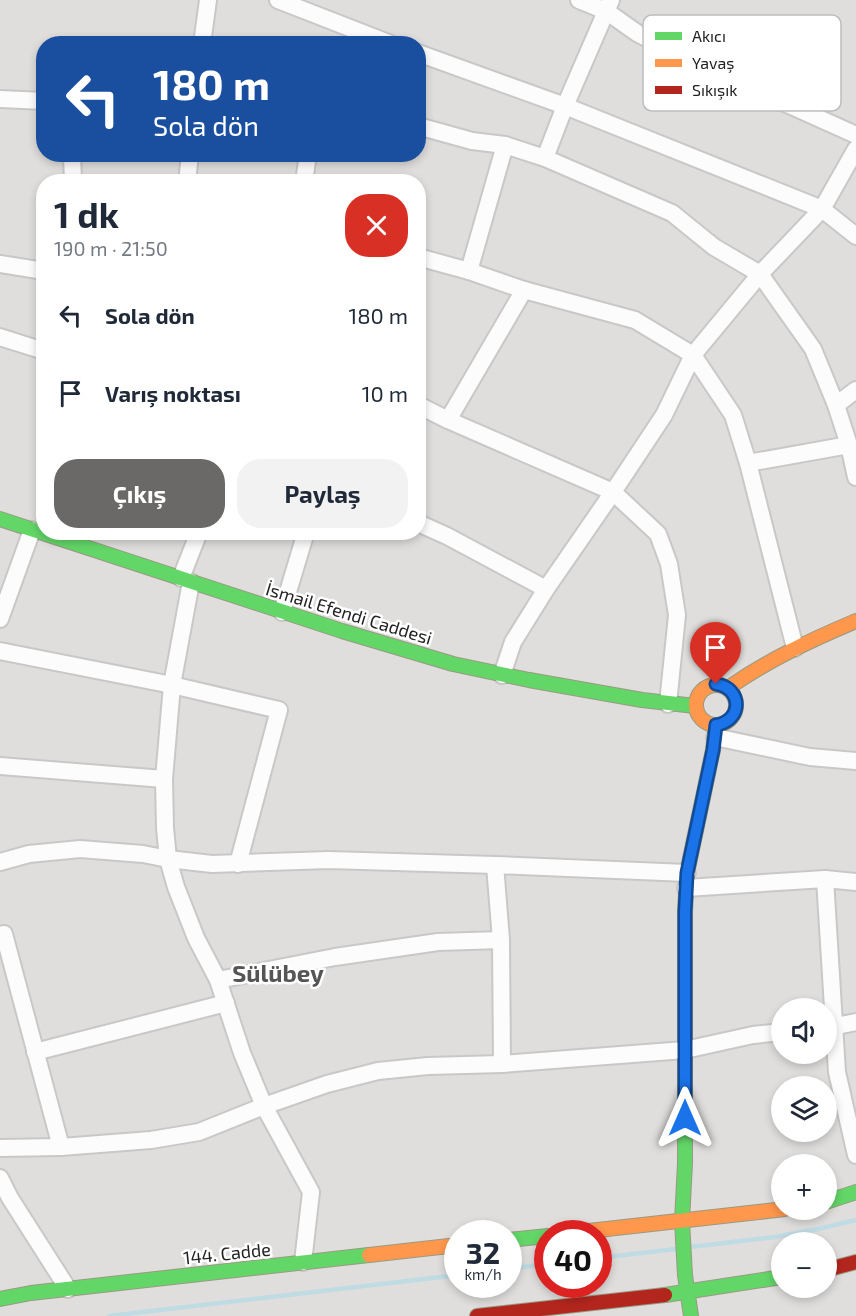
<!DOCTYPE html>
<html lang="tr">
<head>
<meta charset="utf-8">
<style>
  body { margin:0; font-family:"Exo 2",sans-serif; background:#f2f2f3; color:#1f2937; height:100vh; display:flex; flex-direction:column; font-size:22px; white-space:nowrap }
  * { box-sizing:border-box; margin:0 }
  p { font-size:20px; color:#747a83 }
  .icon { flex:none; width:33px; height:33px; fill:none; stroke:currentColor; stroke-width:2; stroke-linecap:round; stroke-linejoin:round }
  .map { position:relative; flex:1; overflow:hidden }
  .sheet { position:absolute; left:36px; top:174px; width:390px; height:366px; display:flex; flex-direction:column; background:#fff; border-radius:24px; box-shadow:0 3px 9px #0003 }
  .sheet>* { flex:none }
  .top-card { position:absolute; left:36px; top:36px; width:390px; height:126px; border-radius:24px; box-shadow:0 3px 9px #0003; background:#1a4fa0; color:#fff; overflow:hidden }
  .buttons { position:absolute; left:771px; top:998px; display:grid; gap:12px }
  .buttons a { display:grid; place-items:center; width:66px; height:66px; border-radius:50%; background:#fff; box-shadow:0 3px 9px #0003; font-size:30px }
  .speed { position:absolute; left:444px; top:1220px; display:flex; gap:12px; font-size:30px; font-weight:700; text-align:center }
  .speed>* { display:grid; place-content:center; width:78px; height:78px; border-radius:50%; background:#fff; box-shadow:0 3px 9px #0003; line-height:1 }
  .speed small { font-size:15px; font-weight:400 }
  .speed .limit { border:9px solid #d22; background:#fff; color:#111 }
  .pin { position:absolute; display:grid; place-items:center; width:51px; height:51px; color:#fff; margin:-62px -26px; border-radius:50% 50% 50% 0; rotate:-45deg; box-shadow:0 0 6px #0007 }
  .pin .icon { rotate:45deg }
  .me { position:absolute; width:66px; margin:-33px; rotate:0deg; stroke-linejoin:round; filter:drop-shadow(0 0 4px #0008) }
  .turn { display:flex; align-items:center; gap:21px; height:126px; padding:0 18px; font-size:27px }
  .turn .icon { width:78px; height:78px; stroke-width:2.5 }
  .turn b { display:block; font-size:42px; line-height:51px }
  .round { display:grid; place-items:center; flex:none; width:63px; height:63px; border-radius:24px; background:#f2f2f3 }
  .summary { display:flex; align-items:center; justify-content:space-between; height:102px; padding:0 18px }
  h1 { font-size:36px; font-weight:700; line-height:45px }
  .cta { display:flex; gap:12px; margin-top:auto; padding:12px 18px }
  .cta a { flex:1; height:69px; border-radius:24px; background:#6a6968; color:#fff; font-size:24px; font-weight:700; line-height:69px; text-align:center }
  .cta a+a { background:#f2f2f3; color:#1f2937 }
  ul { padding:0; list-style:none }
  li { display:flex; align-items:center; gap:18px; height:78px; padding:0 18px }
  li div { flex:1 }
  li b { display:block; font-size:22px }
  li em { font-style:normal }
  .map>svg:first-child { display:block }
  .residential { fill:#dfdedc; fill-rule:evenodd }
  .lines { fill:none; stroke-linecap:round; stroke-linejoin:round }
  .stream { stroke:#bfdbe3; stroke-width:4.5 }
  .street-casing { stroke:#c9c8c7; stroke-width:20 }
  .fast-casing { stroke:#999a82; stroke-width:16 }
  .slow-casing { stroke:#999a82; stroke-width:16 }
  .jam-casing { stroke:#999a82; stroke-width:16 }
  .street { stroke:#fdfcfc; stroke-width:16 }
  .fast { stroke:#63d668; stroke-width:14 }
  .slow { stroke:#ff974d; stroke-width:14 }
  .jam { stroke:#b3261e; stroke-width:14 }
  .route-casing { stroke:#114b97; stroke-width:15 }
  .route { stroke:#1a73e8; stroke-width:10 }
  .labels { text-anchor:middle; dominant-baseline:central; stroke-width:5; stroke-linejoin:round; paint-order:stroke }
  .street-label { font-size:18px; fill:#222; stroke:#fff }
  .district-label { font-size:24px; font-weight:bold; fill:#555; stroke:#fff }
  .key { fill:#fff; stroke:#bdbdbd; stroke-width:1.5 }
  .key-label { font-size:16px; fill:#222 }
</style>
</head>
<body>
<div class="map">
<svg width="856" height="1316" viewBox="0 0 856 1316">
  <rect width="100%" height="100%" fill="#f0eeeb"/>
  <path class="residential" d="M0 0H856V1316H0ZM44 44H418V154H44ZM44 182H418V532H44ZM782 1008H826V1053H782ZM782 1086H826V1131H782ZM782 1164H826V1209H782ZM458 1233H508V1284H458ZM548 1233H598V1284H548ZM782 1242H826V1287H782Z"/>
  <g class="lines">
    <g class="stream">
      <path d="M690 1247 775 1237 818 1229 856 1220"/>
      <path d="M598 1258 676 1249"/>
      <path d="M508 1269 548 1264"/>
      <path d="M109 1316 458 1275"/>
    </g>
    <defs>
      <g id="street">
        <path d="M278 0 391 44"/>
        <path d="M579 0 606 11 637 33 680 56 856 135"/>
        <path d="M202 44 208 0"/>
        <path d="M418 53 565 106 822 209 856 236"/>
        <path d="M0 99 44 101"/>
        <path d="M418 126 472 141 505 145 545 158 672 213 714 247 760 274 813 349 836 405 849 445 856 477"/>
        <path d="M72 154 73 182"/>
        <path d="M545 158 565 106 611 0"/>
        <path d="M187 182 190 154"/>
        <path d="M304 182 308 154"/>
        <path d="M418 257 469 271 524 290 635 320 693 355 733 415 748 463 795 648"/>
        <path d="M0 264 44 271"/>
        <path d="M469 271 505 145"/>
        <path d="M0 337 44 351"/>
        <path d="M418 405 448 420 613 492 658 534 669 564 677 615 668 704"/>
        <path d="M836 405 856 390"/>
        <path d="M448 420 524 290"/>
        <path d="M748 463 849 445"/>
        <path d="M418 523 447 536 546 589"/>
        <path d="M181 578 199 532"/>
        <path d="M191 582 172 685 164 779 165 828 168 859 176 887 196 938 218 980 242 1053 264 1106 311 1192 303 1262"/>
        <path d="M282 612 306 532"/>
        <path d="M0 619 32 530"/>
        <path d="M0 651 172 685 279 710 238 864"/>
        <path d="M502 675 513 642 546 589 613 492 664 415 693 355 760 274 822 209 856 149"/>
        <path d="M715 737 810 757 856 761"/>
        <path d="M0 766 164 779"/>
        <path d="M0 862 29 854 80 849 143 854 168 859 212 864 329 860 495 865 687 873"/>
        <path d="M495 865 501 940 502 1064"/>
        <path d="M825 879 837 1072 856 1155"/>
        <path d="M686 888 825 879 856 882"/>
        <path d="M4 934 61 1147"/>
        <path d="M218 980 335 957 438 942 501 940"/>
        <path d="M826 1028 856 1022"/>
        <path d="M35 1052 226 1003"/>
        <path d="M0 1148 61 1147 151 1140 199 1132 264 1106 327 1084 378 1071 428 1066 502 1064 685 1050 753 1035 782 1032"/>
        <path d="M0 1178 10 1198 68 1289"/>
      </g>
      <g id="fast">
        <path d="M0 519 342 631 453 664 529 680 642 700 695 706"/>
        <path d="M826 1202 856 1192"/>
        <path d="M508 1240 548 1236"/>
        <path d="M665 1295 782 1277"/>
        <path d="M0 1299 31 1293 369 1255"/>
        <path d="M691 1316 685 1275 682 1221 685 1163V912L687 873 713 750 716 725"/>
      </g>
      <g id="slow">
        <circle cx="716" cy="705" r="20"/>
        <path d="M728 688C768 660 811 640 856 621"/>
        <path d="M571 1233 785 1209"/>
        <path d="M369 1255 458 1245"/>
      </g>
      <g id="jam">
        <path d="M826 1270 856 1262"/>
        <path d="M477 1316 665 1295"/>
      </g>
    </defs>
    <use href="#street" class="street-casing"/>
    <use href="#fast" class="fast-casing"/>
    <use href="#slow" class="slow-casing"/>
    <use href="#jam" class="jam-casing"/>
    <use href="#street" class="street"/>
    <use href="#fast" class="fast"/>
    <use href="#slow" class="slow"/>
    <use href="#jam" class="jam"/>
  </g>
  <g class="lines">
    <defs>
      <path id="route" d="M685 1118V912L687 873 713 750 716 725C743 721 743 688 716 684"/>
    </defs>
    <use href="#route" class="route-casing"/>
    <use href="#route" class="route"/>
  </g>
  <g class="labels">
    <g class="street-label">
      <text transform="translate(349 613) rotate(17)">İsmail Efendi Caddesi</text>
      <text transform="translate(227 1253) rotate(-6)">144. Cadde</text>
    </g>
    <g class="district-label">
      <text x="278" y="972">Sülübey</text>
    </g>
  </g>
  <rect x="643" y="15" width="198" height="96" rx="9" class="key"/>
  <rect x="655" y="32" width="27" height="8" fill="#63d668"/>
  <rect x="655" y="59" width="27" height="8" fill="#ff974d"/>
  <rect x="655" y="86" width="27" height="8" fill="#b3261e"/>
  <g class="key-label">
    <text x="692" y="42">Akıcı</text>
    <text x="692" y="69">Yavaş</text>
    <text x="692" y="96">Sıkışık</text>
  </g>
</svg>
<div class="buttons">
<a><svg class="icon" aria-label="sound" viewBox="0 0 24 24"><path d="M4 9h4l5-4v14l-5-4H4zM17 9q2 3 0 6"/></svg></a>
<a><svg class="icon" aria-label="layers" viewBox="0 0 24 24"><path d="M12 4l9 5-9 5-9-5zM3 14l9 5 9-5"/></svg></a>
<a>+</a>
<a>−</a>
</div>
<div class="speed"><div>32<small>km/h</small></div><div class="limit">40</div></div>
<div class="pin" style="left:716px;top:684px;background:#d93025"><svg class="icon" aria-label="arrive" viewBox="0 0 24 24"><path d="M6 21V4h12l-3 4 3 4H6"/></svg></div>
<svg class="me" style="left:685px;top:1118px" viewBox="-20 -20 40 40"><path d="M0-17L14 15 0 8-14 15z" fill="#1a73e8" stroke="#fff" stroke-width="4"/></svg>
<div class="top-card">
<div class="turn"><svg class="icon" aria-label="left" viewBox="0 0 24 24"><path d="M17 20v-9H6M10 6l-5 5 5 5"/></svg><div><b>180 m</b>Sola dön</div></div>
</div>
<section class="sheet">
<div class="summary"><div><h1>1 dk</h1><p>190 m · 21:50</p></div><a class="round" style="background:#d93025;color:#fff"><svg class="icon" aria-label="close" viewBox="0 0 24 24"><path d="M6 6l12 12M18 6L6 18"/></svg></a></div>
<ul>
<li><svg class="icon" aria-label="left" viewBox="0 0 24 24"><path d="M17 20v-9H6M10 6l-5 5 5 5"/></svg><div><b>Sola dön</b></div><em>180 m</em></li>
<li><svg class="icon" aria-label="arrive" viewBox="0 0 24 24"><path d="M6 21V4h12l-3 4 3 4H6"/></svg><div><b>Varış noktası</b></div><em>10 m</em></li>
</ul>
<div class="cta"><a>Çıkış</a><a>Paylaş</a></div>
</section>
</div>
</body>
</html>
